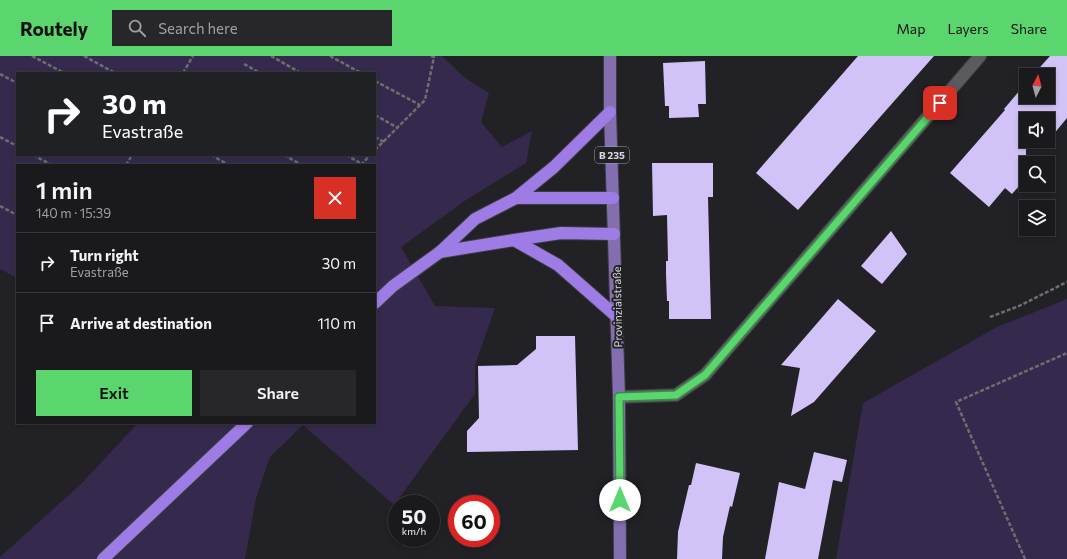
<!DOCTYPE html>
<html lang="en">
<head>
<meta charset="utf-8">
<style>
  body { margin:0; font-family:Commissioner,sans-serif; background:#272629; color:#f1f3f6; height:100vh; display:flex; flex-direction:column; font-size:15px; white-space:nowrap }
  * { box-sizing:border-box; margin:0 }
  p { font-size:13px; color:#9fa0a3 }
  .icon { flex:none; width:22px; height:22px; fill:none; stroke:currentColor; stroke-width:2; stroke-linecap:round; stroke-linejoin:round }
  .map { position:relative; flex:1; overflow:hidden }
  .panel { position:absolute; left:16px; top:108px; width:360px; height:260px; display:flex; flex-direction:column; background:#1a191c; border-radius:0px; box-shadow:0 2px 6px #0003,0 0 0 1px #38383b }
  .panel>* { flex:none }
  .guide { position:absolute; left:16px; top:16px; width:360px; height:84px; border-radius:0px; box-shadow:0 2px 6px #0003,0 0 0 1px #38383b; background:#202124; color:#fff; overflow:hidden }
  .needle { width:26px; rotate:6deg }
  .controls { position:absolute; left:1019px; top:12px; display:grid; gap:8px }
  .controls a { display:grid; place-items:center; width:36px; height:36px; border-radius:0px; background:#1a191c; box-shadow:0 2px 6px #0003,0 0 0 1px #38383b; font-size:20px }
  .speed { position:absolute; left:388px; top:439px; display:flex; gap:8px; font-size:20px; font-weight:700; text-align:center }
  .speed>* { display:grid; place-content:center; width:52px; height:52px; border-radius:50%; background:#1a191c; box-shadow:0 2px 6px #0003,0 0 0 1px #38383b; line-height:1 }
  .speed small { font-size:10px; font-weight:400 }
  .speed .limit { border:6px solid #d22; background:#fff; color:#111 }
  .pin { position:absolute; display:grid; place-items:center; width:34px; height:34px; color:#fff; margin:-17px; border-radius:8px; box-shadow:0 2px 6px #0006 }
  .me { position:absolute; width:44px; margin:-22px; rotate:0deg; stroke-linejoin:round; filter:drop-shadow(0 0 3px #0008) }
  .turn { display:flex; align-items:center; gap:14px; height:84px; padding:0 20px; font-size:18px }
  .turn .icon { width:52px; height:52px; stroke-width:2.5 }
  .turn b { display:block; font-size:28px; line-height:34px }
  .round { display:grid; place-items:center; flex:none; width:42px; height:42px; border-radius:0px; background:#272629 }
  .headline { display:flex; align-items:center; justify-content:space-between; height:68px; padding:0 20px }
  h1 { font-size:24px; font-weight:600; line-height:30px }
  .button { display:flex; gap:8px; margin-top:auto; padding:8px 20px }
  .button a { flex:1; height:46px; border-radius:0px; background:#5bd56e; color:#111; font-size:16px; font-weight:600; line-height:46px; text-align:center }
  .button a+a { background:#272629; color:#f1f3f6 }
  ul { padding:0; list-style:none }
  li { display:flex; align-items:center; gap:12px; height:60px; padding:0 20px; border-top:1px solid #38383b }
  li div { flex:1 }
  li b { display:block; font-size:15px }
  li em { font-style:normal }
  header { display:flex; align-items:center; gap:24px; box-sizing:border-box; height:56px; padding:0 20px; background:#5bd56e; color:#111 }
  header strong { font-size:19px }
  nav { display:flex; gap:22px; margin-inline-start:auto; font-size:14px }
  .search { width:280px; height:36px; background:#272629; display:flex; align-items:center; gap:10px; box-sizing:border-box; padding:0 14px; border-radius:0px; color:#9fa0a3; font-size:15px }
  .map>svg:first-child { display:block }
  .green { fill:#352a4e; fill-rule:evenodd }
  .building { fill:#d1c3f8 }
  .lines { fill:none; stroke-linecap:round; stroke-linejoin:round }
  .minor-casing { stroke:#3d3c3f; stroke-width:14 }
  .major-casing { stroke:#3d3c3f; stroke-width:14 }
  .highway-casing { stroke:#3d3c3f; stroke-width:14 }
  .path { stroke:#6e6e71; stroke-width:2.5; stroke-dasharray:4 2; stroke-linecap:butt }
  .minor { stroke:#5b5a5f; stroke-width:12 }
  .major { stroke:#836eb0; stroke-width:12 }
  .highway { stroke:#9e7ce6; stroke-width:12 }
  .route-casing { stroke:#3b8a48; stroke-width:10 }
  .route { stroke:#5bd56e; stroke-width:7 }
  .labels { text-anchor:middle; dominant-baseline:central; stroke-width:4; stroke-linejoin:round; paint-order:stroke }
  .shield { fill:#222125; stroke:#a2a2a5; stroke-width:1 }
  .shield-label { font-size:10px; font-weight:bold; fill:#d9d9dc }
  .street-label { font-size:11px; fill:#d9d9dc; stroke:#222125 }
</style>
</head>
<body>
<header>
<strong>Routely</strong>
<div class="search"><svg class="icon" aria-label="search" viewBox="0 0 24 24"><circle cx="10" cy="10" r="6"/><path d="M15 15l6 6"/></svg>Search here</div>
<nav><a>Map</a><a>Layers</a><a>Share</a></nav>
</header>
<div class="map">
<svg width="1067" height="503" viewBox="0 0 1067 503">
  <rect width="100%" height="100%" fill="#222125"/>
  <g class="green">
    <path d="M0 0H442L465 22 489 37 481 66 502 91 532 75 526 107 466 144 401 191 435 250 495 252 475 309V338L394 449 303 369 270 401 256 442 245 503H0V501L81 428 138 367H375V109H17V222L0 213ZM17 17H375V99H17Z"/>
    <path d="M1067 243V503H836L863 347 997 271Z"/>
  </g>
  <g class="building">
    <path d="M858 0H934L798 154 756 117Z"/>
    <path d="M1050 0H1067V62L1048 85V63H1026V122L1012 138 1005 132 989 151 950 117 1005 54 1004 53 1026 27V41H1048V19H1033Z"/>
    <path d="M705 5 706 48H698L699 61 669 62V50H665L663 7Z"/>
    <path d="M652 107H713V141H708L711 263H669V245H667L666 218V205H668L667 159 653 160Z"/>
    <path d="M891 175 907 198 882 228 861 210Z"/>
    <path d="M838 243 876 275 814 346 791 360 800 312 781 309Z"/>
    <path d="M536 280H575L578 394 467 396V375L479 362 478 310 517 309 536 293Z"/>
    <path d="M814 396 847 404 842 426 833 424 818 503H765L779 426 805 433Z"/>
    <path d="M696 407 740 417 732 451 730 450 723 481 722 503H677L678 476 689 429H691Z"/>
  </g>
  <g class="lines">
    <defs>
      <path id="minor" d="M619 341 676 339 705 319 980 0"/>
      <path id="major" d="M610 0V56L619 341 620 503"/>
      <g id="highway">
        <path d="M516 142 554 111 610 56"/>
        <path d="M514 184 561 177 614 178"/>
        <path d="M440 196 514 184 558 209 616 260"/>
        <path d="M375 247 393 230 440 196 475 163 516 142H613"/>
        <path d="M103 503 247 367"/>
      </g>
    </defs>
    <use href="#minor" class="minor-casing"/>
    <use href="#major" class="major-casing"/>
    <use href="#highway" class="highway-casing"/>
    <g class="path">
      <path d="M32 0 64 17"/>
      <path d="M84 0 115 17"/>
      <path d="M271 0 301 17"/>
      <path d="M330 0 361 17"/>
      <path d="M244 8 260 17"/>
      <path d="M183 17 193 0"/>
      <path d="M0 18 17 27"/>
      <path d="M375 25 420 49"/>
      <path d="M375 59 398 72"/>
      <path d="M0 81 17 90"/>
      <path d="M375 81 384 86"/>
      <path d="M375 94 425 44 434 1 431 0"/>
      <path d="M33 99 52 109"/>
      <path d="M211 99 229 109"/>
      <path d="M284 99 302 109"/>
      <path d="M346 99 362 108"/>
      <path d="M126 109 132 99"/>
      <path d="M361 109 370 99"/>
      <path d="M0 150 17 159"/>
      <path d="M990 261 1019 250 1067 226"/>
      <path d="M1025 503 956 346 1067 297"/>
    </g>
    <use href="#minor" class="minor"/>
    <use href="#major" class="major"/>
    <use href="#highway" class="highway"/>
  </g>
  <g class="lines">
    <defs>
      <path id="route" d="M620 444 619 341 676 339 705 319 940 47"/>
    </defs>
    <use href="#route" class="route-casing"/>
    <use href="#route" class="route"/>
  </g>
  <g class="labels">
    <rect class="shield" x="595" y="91" width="34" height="16" rx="3"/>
    <g class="shield-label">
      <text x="612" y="99">B 235</text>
    </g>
    <g class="street-label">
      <text transform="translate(617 251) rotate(-91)">Provinzialstraße</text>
    </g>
  </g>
</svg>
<div class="controls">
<a><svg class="needle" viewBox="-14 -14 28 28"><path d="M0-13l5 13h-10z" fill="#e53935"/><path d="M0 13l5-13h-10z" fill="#9fa0a3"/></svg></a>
<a><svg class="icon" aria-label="sound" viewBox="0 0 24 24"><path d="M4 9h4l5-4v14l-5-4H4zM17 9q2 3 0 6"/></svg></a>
<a><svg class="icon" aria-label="search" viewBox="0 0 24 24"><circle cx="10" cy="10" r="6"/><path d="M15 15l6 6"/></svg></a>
<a><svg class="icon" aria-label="layers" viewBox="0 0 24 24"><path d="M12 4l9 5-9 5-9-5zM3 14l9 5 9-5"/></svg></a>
</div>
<div class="speed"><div>50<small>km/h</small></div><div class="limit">60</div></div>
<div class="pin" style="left:940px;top:47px;background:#d93025"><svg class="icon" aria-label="arrive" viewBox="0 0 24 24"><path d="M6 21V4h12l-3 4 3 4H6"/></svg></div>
<svg class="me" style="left:620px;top:444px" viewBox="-20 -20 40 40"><circle r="19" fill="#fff"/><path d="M0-13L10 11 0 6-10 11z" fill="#5bd56e"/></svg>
<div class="guide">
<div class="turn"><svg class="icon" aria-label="right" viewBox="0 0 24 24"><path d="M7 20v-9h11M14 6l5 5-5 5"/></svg><div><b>30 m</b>Evastraße</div></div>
</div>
<section class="panel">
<div class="headline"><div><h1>1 min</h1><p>140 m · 15:39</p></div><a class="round" style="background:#d93025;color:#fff"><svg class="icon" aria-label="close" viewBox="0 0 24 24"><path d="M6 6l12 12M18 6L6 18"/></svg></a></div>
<ul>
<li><svg class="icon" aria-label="right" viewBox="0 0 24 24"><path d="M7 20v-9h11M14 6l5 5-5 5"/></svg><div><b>Turn right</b><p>Evastraße</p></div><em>30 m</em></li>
<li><svg class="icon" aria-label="arrive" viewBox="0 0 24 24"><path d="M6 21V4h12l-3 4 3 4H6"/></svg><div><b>Arrive at destination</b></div><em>110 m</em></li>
</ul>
<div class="button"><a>Exit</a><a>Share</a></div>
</section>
</div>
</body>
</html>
